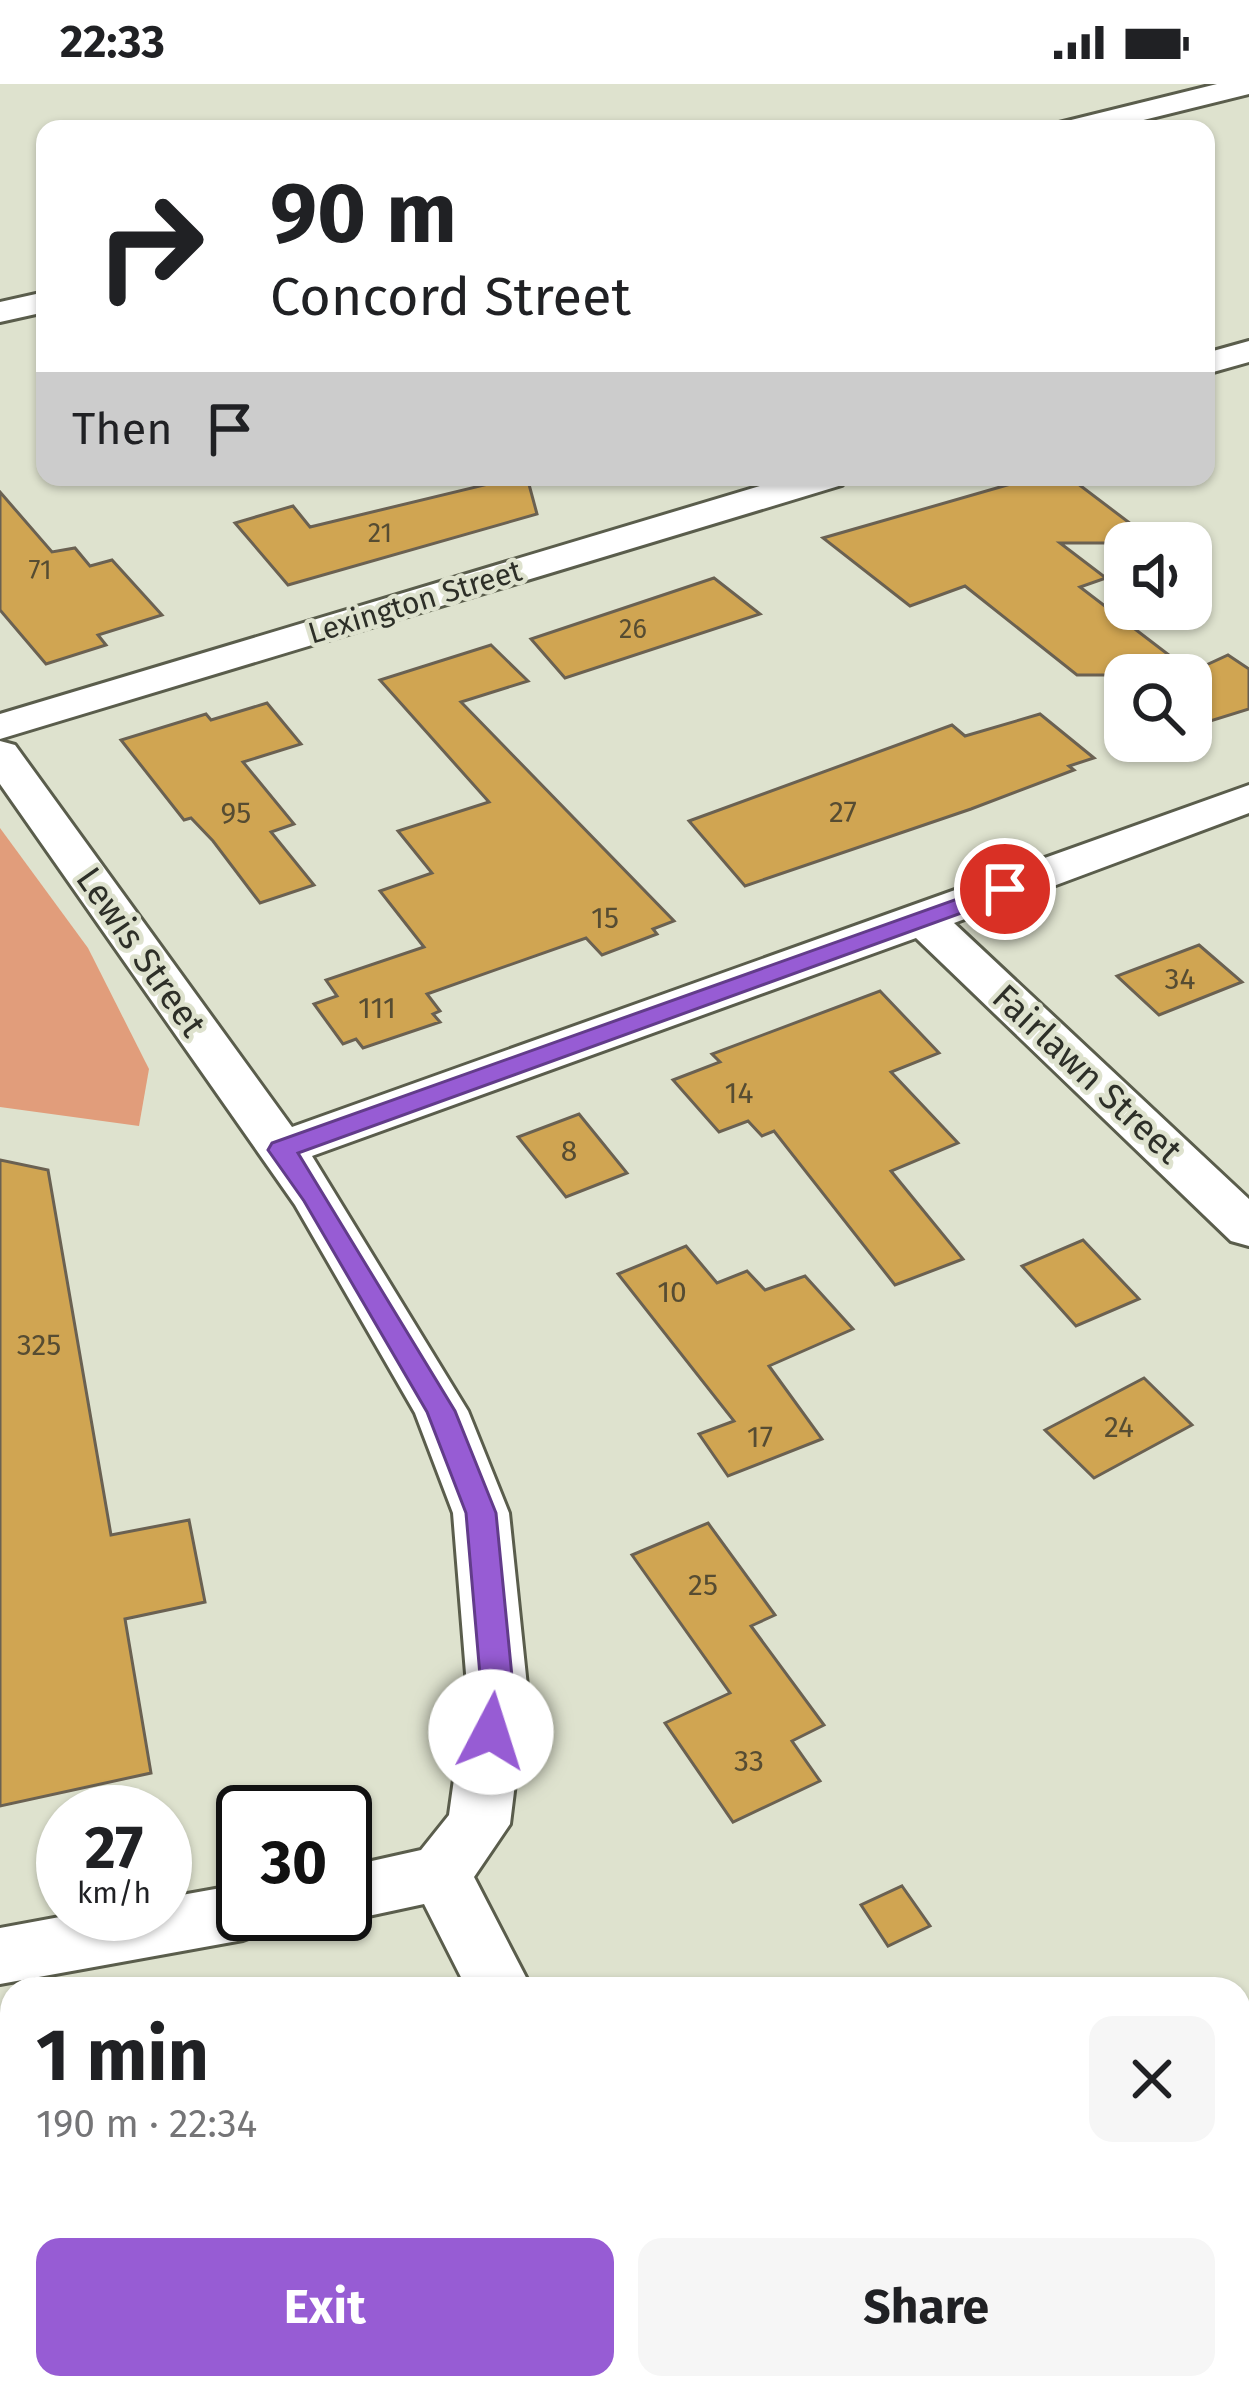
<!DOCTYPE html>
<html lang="en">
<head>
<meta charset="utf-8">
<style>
  body { margin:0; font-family:"Fira Sans",sans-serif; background:#f6f6f6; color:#202124; height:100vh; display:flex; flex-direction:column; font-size:45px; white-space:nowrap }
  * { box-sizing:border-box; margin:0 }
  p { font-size:39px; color:#757577 }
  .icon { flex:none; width:66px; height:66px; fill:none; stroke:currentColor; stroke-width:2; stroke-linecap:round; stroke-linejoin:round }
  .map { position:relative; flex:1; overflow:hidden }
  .drawer { position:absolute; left:0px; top:1893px; width:1251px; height:423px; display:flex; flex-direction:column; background:#fff; border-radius:36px 36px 0 0; box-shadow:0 3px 9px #0004 }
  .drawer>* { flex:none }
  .top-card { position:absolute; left:36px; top:36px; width:1179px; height:366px; border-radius:24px; box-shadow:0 3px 9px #0004; background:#fff; color:#202124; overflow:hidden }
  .controls { position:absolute; left:1104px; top:438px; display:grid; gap:24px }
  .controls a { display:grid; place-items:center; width:108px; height:108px; border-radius:24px; background:#fff; box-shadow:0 3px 9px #0004; font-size:60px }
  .speed { position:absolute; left:36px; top:1701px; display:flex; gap:24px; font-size:60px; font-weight:700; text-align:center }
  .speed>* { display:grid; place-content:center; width:156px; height:156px; border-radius:50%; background:#fff; box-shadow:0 3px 9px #0004; line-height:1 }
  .speed small { font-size:30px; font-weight:400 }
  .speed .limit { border:6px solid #111; border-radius:18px; background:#fff; color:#111 }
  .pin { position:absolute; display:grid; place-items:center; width:102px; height:102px; color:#fff; margin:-51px; border:6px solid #fff; border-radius:50%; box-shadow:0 3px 12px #0007 }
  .me { position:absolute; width:132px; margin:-66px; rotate:5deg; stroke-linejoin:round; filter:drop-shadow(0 0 9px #0008) }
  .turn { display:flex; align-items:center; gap:42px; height:252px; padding:0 36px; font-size:54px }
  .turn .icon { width:156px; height:156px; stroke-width:2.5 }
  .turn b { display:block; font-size:84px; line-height:102px }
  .then { display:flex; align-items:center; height:114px; padding:0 36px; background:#0003; gap:24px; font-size:45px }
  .round { display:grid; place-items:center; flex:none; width:126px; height:126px; border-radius:24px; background:#f6f6f6 }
  .summary { display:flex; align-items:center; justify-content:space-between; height:204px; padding:0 36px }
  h1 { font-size:72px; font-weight:700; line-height:90px }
  .action { display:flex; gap:24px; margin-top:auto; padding:24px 36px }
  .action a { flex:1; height:138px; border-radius:24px; background:#975cd4; color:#fff; font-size:48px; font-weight:700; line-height:138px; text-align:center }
  .action a+a { background:#f6f6f6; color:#202124 }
  .status { display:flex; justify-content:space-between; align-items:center; height:84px; padding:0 60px; background:#fff; direction:ltr }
  .status svg { height:33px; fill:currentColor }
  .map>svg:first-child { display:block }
  .green { fill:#e19d7b }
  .building { fill:#d0a552; stroke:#6a6152; stroke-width:3 }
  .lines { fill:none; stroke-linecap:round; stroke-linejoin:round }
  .minor-casing { stroke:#5a5d4c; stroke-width:6 }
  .minor { fill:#fff; fill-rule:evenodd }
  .route { fill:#975cd4; stroke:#623c8a; stroke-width:3 }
  .labels { text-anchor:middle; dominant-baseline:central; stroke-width:9; stroke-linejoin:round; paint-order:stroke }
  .far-number-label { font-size:27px; fill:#564c32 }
  .far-street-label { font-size:30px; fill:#2d2f28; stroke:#dee2ce }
  .number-label { font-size:30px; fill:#564c32 }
  .street-label { font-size:36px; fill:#2d2f28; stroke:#dee2ce }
</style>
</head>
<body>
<div class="status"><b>22:33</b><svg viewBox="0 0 49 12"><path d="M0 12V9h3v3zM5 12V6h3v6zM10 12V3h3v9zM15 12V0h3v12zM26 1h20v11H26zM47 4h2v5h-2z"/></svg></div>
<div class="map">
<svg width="1249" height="2314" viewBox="0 0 1249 2314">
  <rect width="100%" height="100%" fill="#dee2ce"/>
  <path class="green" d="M0 744 88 864 149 985 139 1042 0 1023Z"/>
  <g class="building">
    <path d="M517 393H527L537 430 288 501 235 439 293 422 310 443Z"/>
    <path d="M1035 393H1069L1156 459H1060L1106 494 1080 503 1191 588 1228 571 1249 585V625L1191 643V591H1077L965 502 910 522 823 454Z"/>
    <path d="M0 408 52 468 75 464 90 482 112 476 162 531 98 551 106 561 46 580 0 526Z"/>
    <path d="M714 494 760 530 565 594 531 555Z"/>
    <path d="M491 561 528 597 461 618 674 837 653 845 657 850 602 871 586 854 427 910 440 927 433 930 440 938 363 964 356 955 343 960 314 920 337 912 326 896 424 863 380 807 432 789 398 747 489 718 380 596Z"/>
    <path d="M267 619 301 660 243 678 294 740 271 748 314 801 260 819 213 757 191 734 184 736 121 656 206 630 211 636Z"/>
    <path d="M1040 630 1094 674 1069 682 1074 686 971 725 745 802 689 737 952 641 965 652Z"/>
    <path d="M1199 861 1242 898 1159 931 1117 892Z"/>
    <path d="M880 907 939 969 891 988 958 1059 891 1087 963 1175 895 1201 774 1047 762 1052 748 1037 719 1048 673 996 720 978 712 970Z"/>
    <path d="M579 1030 627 1089 566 1113 518 1053Z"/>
    <path d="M0 1076 48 1086 111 1451 189 1436 205 1518 125 1535 151 1689 0 1722Z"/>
    <path d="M1083 1156 1139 1215 1076 1242 1022 1182Z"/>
    <path d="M686 1162 717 1199 747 1187 765 1206 805 1192 853 1245 769 1282 822 1355 728 1392 699 1350 734 1337 618 1190Z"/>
    <path d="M1144 1294 1192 1341 1094 1394 1045 1346Z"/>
    <path d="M708 1439 775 1531 751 1542 824 1641 792 1657 820 1697 733 1738 665 1639 730 1609 632 1471Z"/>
    <path d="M902 1802 930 1842 888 1862 861 1821Z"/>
  </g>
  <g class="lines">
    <defs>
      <g id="minor">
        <path d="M1217 0H1249V10L1107 45H1055L1059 39Z"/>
        <path d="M45 208V228L0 238V218Z"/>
        <path d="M1249 257V278L1206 290V269Z"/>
        <path d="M790 393H847L842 401 0 655V630Z"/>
        <path d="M0 657 15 661 292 1043 1249 701V729L954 839 1249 1115V1162L1231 1157 916 854 312 1072 468 1327 509 1429 527 1602 510 1740 474 1793 532 1905H467L424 1820 345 1837 324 1830H345V1783L421 1766 449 1731 467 1602 453 1429 415 1329 295 1121 0 700Z"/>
        <path d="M243 1800V1830H274L265 1848 243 1856 0 1900V1844L76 1830H165V1814Z"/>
        <path d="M674 2304H748L752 2314H678Z"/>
      </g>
    </defs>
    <use href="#minor" class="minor-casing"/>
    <use href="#minor" class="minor"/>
  </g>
  <path class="route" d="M1005 798 1014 800V810L298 1069 455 1327 496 1429 513 1603 502 1658 491 1662 479 1658 475 1648 481 1603 466 1429 427 1328 304 1117 268 1066 272 1059Z"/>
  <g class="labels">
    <g class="far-number-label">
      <text x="380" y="449">21</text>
      <text x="40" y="486">71</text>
      <text x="633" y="545">26</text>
    </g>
    <g class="far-street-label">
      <text transform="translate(415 518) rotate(-17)">Lexington Street</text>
    </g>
    <g class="number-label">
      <text x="843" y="728">27</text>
      <text x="236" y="729">95</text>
      <text x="605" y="834">15</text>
      <text x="1180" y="895">34</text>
      <text x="377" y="924">111</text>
      <text x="739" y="1009">14</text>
      <text x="569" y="1067">8</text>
      <text x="672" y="1208">10</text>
      <text x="39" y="1261">325</text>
      <text x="1119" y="1343">24</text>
      <text x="760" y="1353">17</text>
      <text x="703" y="1501">25</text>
      <text x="749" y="1677">33</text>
    </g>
    <g class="street-label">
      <text transform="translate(141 868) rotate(55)">Lewis Street</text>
      <text transform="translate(1087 990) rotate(43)">Fairlawn Street</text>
    </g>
  </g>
</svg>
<div class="controls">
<a><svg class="icon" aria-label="sound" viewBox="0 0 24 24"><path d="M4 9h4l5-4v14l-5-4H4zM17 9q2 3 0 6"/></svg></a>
<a><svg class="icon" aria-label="search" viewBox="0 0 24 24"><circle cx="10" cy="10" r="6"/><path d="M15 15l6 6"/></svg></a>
</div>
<div class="speed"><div>27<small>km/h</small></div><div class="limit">30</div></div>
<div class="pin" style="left:1005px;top:805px;background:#d93025"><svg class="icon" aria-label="arrive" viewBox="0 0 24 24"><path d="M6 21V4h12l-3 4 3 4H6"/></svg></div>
<svg class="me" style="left:491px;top:1648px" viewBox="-20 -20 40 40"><circle r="19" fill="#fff"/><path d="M0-13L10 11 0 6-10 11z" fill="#975cd4"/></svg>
<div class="top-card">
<div class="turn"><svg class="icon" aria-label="right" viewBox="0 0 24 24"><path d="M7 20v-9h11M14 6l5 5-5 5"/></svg><div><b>90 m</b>Concord Street</div></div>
<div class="then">Then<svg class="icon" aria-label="arrive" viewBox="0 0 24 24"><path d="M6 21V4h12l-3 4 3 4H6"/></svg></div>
</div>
<section class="drawer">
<div class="summary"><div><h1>1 min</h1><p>190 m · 22:34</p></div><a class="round"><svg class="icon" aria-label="close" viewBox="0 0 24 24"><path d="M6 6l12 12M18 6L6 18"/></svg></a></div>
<div class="action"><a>Exit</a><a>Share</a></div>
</section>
</div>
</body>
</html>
